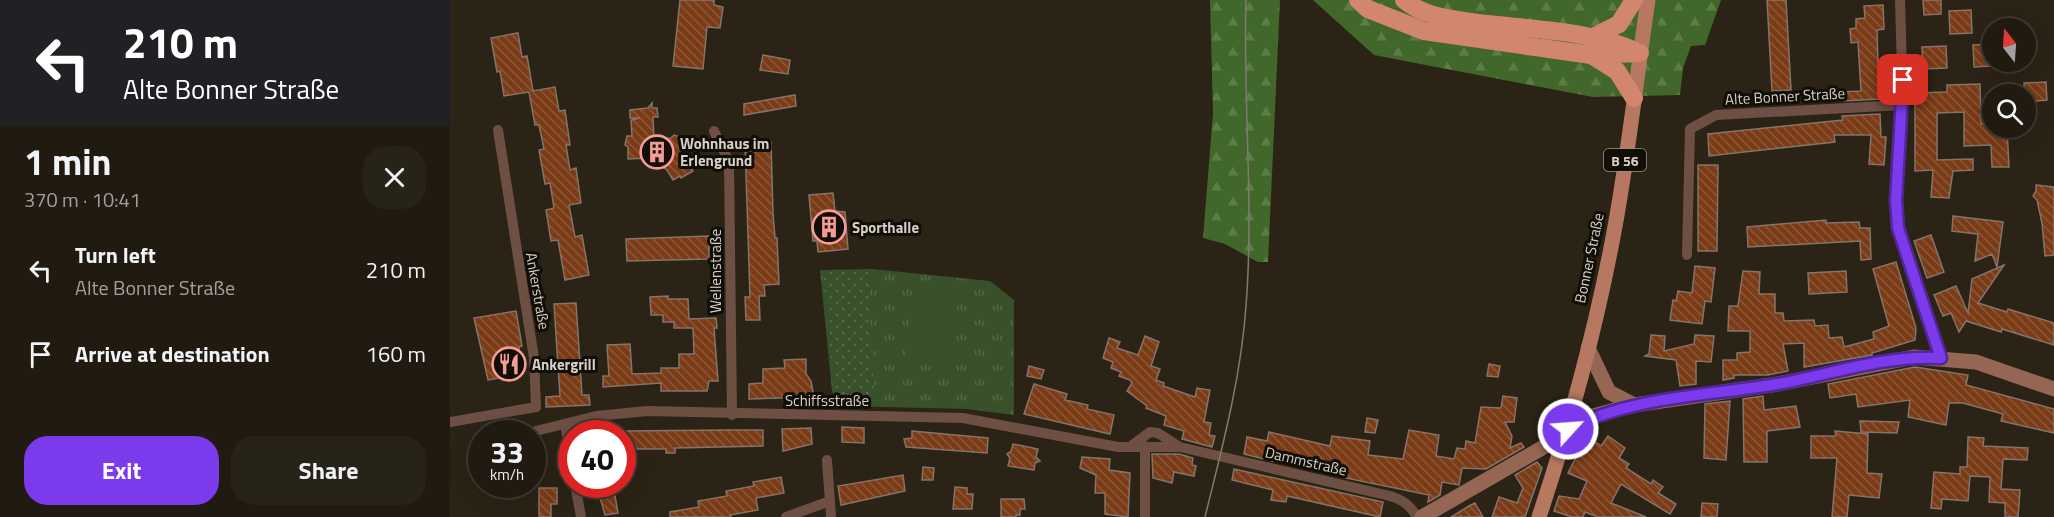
<!DOCTYPE html>
<html lang="en">
<head>
<meta charset="utf-8">
<style>
  body { margin:0; font-family:"Titillium Web",sans-serif; background:#282319; color:#f1f3f6; height:100vh; display:flex; flex-direction:column; font-size:22px; white-space:nowrap }
  * { box-sizing:border-box; margin:0 }
  p { font-size:20px; color:#a2a19f }
  .icon { flex:none; width:33px; height:33px; fill:none; stroke:currentColor; stroke-width:2; stroke-linecap:round; stroke-linejoin:round }
  .map { position:relative; flex:1; overflow:hidden }
  .sheet { display:flex; flex-direction:column; background:#201a10; width:450px }
  .sheet>* { flex:none }
  .banner { background:#202124; color:#fff; overflow:hidden }
  .needle { width:39px; rotate:343deg }
  .tools { position:absolute; left:1532px; top:18px; display:grid; gap:12px }
  .tools a { display:grid; place-items:center; width:54px; height:54px; border-radius:50%; background:#201a10; box-shadow:0 6px 24px #0002,0 0 0 2px #3d3830; font-size:30px }
  .speed { position:absolute; left:18px; top:420px; display:flex; gap:12px; font-size:30px; font-weight:700; text-align:center }
  .speed>* { display:grid; place-content:center; width:78px; height:78px; border-radius:50%; background:#201a10; box-shadow:0 6px 24px #0002,0 0 0 2px #3d3830; line-height:1 }
  .speed small { font-size:15px; font-weight:400 }
  .speed .limit { border:9px solid #d22; background:#fff; color:#111 }
  .pin { position:absolute; display:grid; place-items:center; width:51px; height:51px; color:#fff; margin:-26px; border-radius:12px; box-shadow:0 3px 9px #0006 }
  .me { position:absolute; width:66px; margin:-33px; rotate:64deg; stroke-linejoin:round; filter:drop-shadow(0 0 4px #0008) }
  .turn { display:flex; align-items:center; gap:21px; height:126px; padding:0 24px; font-size:27px }
  .turn .icon { width:78px; height:78px; stroke-width:2.5 }
  .turn b { display:block; font-size:42px; line-height:51px }
  .round { display:grid; place-items:center; flex:none; width:63px; height:63px; border-radius:24px; background:#282319 }
  .head { display:flex; align-items:center; justify-content:space-between; height:102px; padding:0 24px }
  h1 { font-size:36px; font-weight:700; line-height:45px }
  .primary-button { display:flex; gap:12px; margin-top:auto; padding:12px 24px }
  .primary-button a { flex:1; height:69px; border-radius:24px; background:#7c3aed; color:#fff; font-size:24px; font-weight:700; line-height:69px; text-align:center }
  .primary-button a+a { background:#282319; color:#f1f3f6 }
  ul { padding:0; list-style:none }
  li { display:flex; align-items:center; gap:18px; height:84px; padding:0 24px }
  li div { flex:1 }
  li b { display:block; font-size:22px }
  li em { font-style:normal }
  main { display:flex; flex:1; min-height:0 }
  .map>svg:first-child { display:block }
  .grass { fill:url(#grass-tufts) }
  .forest { fill:url(#forest-firs) }
  .park { fill:url(#park-dots) }
  .garden { fill:#38512a }
  .building { fill:url(#building-back-hatch); stroke:#86736a; stroke-width:1.5 }
  .lines { fill:none; stroke-linecap:round; stroke-linejoin:round }
  .street { stroke:#6d4f44; stroke-width:10 }
  .secondary { stroke:#966654; stroke-width:15 }
  .primary { stroke:#b67861; stroke-width:15 }
  .highway { stroke:#d2876c; stroke-width:18 }
  .tram { stroke:#817b6f; stroke-width:1.5 }
  .route-casing { stroke:#51269a; stroke-width:15 }
  .route { stroke:#7c3aed; stroke-width:10 }
  .labels { text-anchor:middle; dominant-baseline:central; stroke-width:6; stroke-linejoin:round; paint-order:stroke }
  .shield { fill:#110d07; stroke:#9b968e; stroke-width:1.5 }
  .shield-label { font-size:14px; font-weight:bold; fill:#d6d1c8 }
  .street-label { font-size:15px; fill:#d6d1c8; stroke:#110d07 }
  .poi-label { font-size:15px; font-weight:bold; fill:#d6d1c8; stroke:#110d07; text-anchor:start }
</style>
</head>
<body>
<main>
<section class="sheet">
<div class="banner">
<div class="turn"><svg class="icon" aria-label="left" viewBox="0 0 24 24"><path d="M17 20v-9H6M10 6l-5 5 5 5"/></svg><div><b>210 m</b>Alte Bonner Straße</div></div>
</div>
<div class="head"><div><h1>1 min</h1><p>370 m · 10:41</p></div><a class="round"><svg class="icon" aria-label="close" viewBox="0 0 24 24"><path d="M6 6l12 12M18 6L6 18"/></svg></a></div>
<ul>
<li><svg class="icon" aria-label="left" viewBox="0 0 24 24"><path d="M17 20v-9H6M10 6l-5 5 5 5"/></svg><div><b>Turn left</b><p>Alte Bonner Straße</p></div><em>210 m</em></li>
<li><svg class="icon" aria-label="arrive" viewBox="0 0 24 24"><path d="M6 21V4h12l-3 4 3 4H6"/></svg><div><b>Arrive at destination</b></div><em>160 m</em></li>
</ul>
<div class="primary-button"><a>Exit</a><a>Share</a></div>
</section>
<div class="map">
<svg width="1604" height="517" viewBox="0 0 1604 517">
  <defs>
    <pattern id="grass-tufts" width="24" height="20" patternUnits="userSpaceOnUse" patternTransform="scale(1.5)"><rect width="24" height="20" fill="#38512a"/><path d="M3 7l-1-3M5 7V3M7 7l1-3M15 17l-1-3M17 17v-4M19 17l1-3" fill="none" stroke="#546947"/></pattern>
    <pattern id="forest-firs" width="22" height="20" patternUnits="userSpaceOnUse" patternTransform="scale(1.5)"><rect width="22" height="20" fill="#41682a"/><path d="M5 1l3.5 6h-7zM16 11l3.5 6h-7z" fill="#5c7d47"/></pattern>
    <pattern id="park-dots" width="8" height="8" patternUnits="userSpaceOnUse" patternTransform="scale(1.5)"><rect width="8" height="8" fill="#38512a"/><path d="M2 2h.1M6 6h.1" fill="none" stroke="#546947" stroke-width="1.8" stroke-linecap="round"/></pattern>
    <pattern id="building-back-hatch" width="6" height="6" patternUnits="userSpaceOnUse" patternTransform="scale(1.5)"><rect width="6" height="6" fill="#7a3b17"/><path d="M-1 5l2 2M0 0l6 6M5-1l2 2" fill="none" stroke="#8c5637"/></pattern>
  </defs>
  <rect width="100%" height="100%" fill="#2b2315"/>
  <path class="grass" d="M422 269 540 281 564 300V415L516 409 395 406 387 402 382 391 370 270Z"/>
  <g class="forest">
    <path d="M760 0H830L818 262H808L775 244 753 238 763 113Z"/>
    <path d="M863 0H1271L1255 45 1241 46 1233 68 1230 95 1143 97 924 55Z"/>
  </g>
  <path class="park" d="M418 270 424 395 386 396 384 390 373 271Z"/>
  <path class="garden" d="M463 282 508 286 502 362 456 358Z"/>
  <g class="building">
    <path d="M230 0H264V5L273 7 270 28 257 27 253 69 223 66Z"/>
    <path d="M1317 0H1336L1341 90 1322 91Z"/>
    <path d="M1473 0H1491V14L1474 15Z"/>
    <path d="M1433 5 1434 29 1427 30 1429 99 1393 101 1392 92 1411 91 1408 42 1401 43 1400 29 1406 28V19L1415 18 1414 6Z"/>
    <path d="M1521 10 1522 33 1500 34 1499 11Z"/>
    <path d="M68 33 72 57 77 56 83 91 105 87 109 111 115 110 120 145H116L120 170 126 168 131 203 119 205 125 237 132 235 139 275 115 280 108 240 101 241 96 210 104 208 100 183 95 184 89 150 94 149 89 125H85L79 92 54 96 50 71 47 72 41 38Z"/>
    <path d="M1542 44V66L1524 67 1523 45Z"/>
    <path d="M1496 46 1497 68 1473 69 1472 47Z"/>
    <path d="M313 55 340 60 338 74 310 70Z"/>
    <path d="M1596 82 1597 100 1575 102 1574 83Z"/>
    <path d="M1530 84 1531 124 1542 123V128H1557L1559 167H1542L1541 145 1514 146V112L1487 113V160L1523 159V170L1503 171 1499 198 1481 197 1483 170 1465 171V93L1497 92V85Z"/>
    <path d="M345 95 346 106 294 115V104Z"/>
    <path d="M202 103V108H207L208 117H203L204 139 221 138 224 135 231 137V146L235 145 236 157 239 158 238 162 243 171 231 178 230 176 223 180 217 170 200 158 178 159V147L175 145 177 136H182L181 120 190 118H180V110L198 108Z"/>
    <path d="M1430 114 1431 137H1436L1434 165 1419 164 1421 135H1384L1385 142 1259 156 1258 134 1393 120 1392 116Z"/>
    <path d="M321 142 323 213 325 238H327L329 284 314 285 315 296H309L310 320H296L295 297H300L295 143Z"/>
    <path d="M1248 165H1268L1267 251H1248Z"/>
    <path d="M1586 185 1604 187V255L1595 256 1592 223 1587 200 1583 196 1586 191Z"/>
    <path d="M383 193 385 211 395 212 398 249 368 252 367 241H363L359 195Z"/>
    <path d="M1503 216 1553 222 1547 267 1542 254 1525 261 1528 234 1502 231Z"/>
    <path d="M1376 220V223L1409 222 1410 228H1420L1421 259 1411 260 1410 241 1298 247 1297 227Z"/>
    <path d="M1481 235 1494 272 1477 278 1464 241Z"/>
    <path d="M259 236V259L177 261 176 239Z"/>
    <path d="M1446 262 1466 328 1465 340 1422 353V355L1354 367V343L1333 344 1338 371 1318 375H1284V378L1273 380V360H1287V353L1300 352V331H1278L1279 306H1288L1293 271 1310 272 1309 294H1325V313H1333L1334 321 1364 320 1365 326 1378 325 1379 338 1392 337 1394 347 1424 339 1423 332 1439 326 1423 269Z"/>
    <path d="M1554 265 1528 303 1557 312 1558 309 1604 323V345L1552 329 1551 332 1516 321 1509 332 1501 313 1493 316 1484 295 1506 286 1518 313 1522 279Z"/>
    <path d="M1245 266 1265 268 1261 302 1255 301 1252 324 1220 320 1223 300 1226 301 1228 291 1242 293Z"/>
    <path d="M1396 271 1397 292 1359 294 1358 273Z"/>
    <path d="M218 296V299H238L239 319 266 318 267 328H264L268 381H259L257 391H211V383L153 387V376H159L157 345 180 344 182 374 211 373V368H229V354H244L243 328H224V322H213V315H201L200 297Z"/>
    <path d="M126 303 132 395H139L140 405 96 407V397L110 396 104 304Z"/>
    <path d="M66 311 72 346 69 347 71 361 66 362 68 375 38 380 24 318Z"/>
    <path d="M1201 335 1215 336 1214 351 1244 344 1245 335 1264 336 1261 362 1246 361V384L1230 386 1226 360 1195 356 1199 354Z"/>
    <path d="M695 336 709 342 701 366 710 369 706 380 714 383 713 386 745 397 747 388 760 390 754 422 761 423 759 435 765 436 762 447 732 439 734 431 714 425 716 416 696 408 697 406 677 391 682 383 680 380 669 376 671 372 661 368 663 362 653 358 659 338 670 342 667 348 688 355Z"/>
    <path d="M356 359V374L361 381 364 397 299 399V384L313 383V369L335 368 334 360Z"/>
    <path d="M1039 364 1050 366 1048 377 1037 376Z"/>
    <path d="M579 366 594 370 591 379 577 376Z"/>
    <path d="M1465 367 1518 375 1516 385 1604 409V433L1551 421 1553 414 1513 403H1499L1496 425 1458 417 1460 400 1408 407 1406 394 1380 398 1378 384Z"/>
    <path d="M584 384 617 394 615 400 638 405 637 409 664 415 660 434 574 414Z"/>
    <path d="M1053 396 1067 398 1064 422H1055L1062 436 1060 448 1071 443 1074 447 1036 469 1012 468 1009 485 992 482 990 495 978 502 979 495 891 477 892 468 828 454 826 462 794 454 797 437 817 441 819 432 880 446 882 436 920 441 918 455 953 459 959 430 989 435 986 456 1004 459 1007 448 1015 449 1016 441 1025 443 1031 407 1051 408Z"/>
    <path d="M1313 396 1314 410 1346 406 1350 427 1317 431V462H1294L1293 399Z"/>
    <path d="M1280 401 1276 460 1254 458 1255 404Z"/>
    <path d="M917 418 928 420 925 433 915 432Z"/>
    <path d="M1410 421 1449 422 1447 433 1411 432Z"/>
    <path d="M392 427 414 428V443L392 442Z"/>
    <path d="M361 428 362 444 333 451 332 429Z"/>
    <path d="M280 430H313V446L225 448V453H216V449H172L170 431Z"/>
    <path d="M462 431 538 438 537 453 456 447 454 439 462 438Z"/>
    <path d="M1385 431 1418 434 1417 473 1432 474 1429 498 1399 495 1397 517H1382L1387 458H1361V436H1386Z"/>
    <path d="M1136 434 1151 446 1158 436 1175 448 1169 458 1179 464 1176 468 1201 484 1203 480 1213 487 1208 493 1226 504 1220 514 1171 484 1161 503 1196 517H1148L1135 512 1133 517H1122L1104 511 1109 496 1129 499 1137 481 1118 473 1131 447 1128 445Z"/>
    <path d="M1518 437 1534 438 1533 446 1578 448 1577 460 1553 459 1551 489 1570 490 1568 517H1555V503L1539 502 1540 477 1520 476 1518 501 1492 499 1491 509 1481 508 1484 472 1510 474V467H1517Z"/>
    <path d="M563 444 588 449 586 457 590 461 585 463 584 470 558 466 560 458 557 454 561 451Z"/>
    <path d="M702 454H729L743 458 742 465 746 466 744 476 724 472 722 483 703 478Z"/>
    <path d="M632 457 660 459 659 470 680 473 678 517 655 514V493H645L646 475 630 468Z"/>
    <path d="M1087 462 1092 468 1075 517H1042L1049 497 1067 503 1073 488 1065 475Z"/>
    <path d="M473 467 484 468 483 480H472Z"/>
    <path d="M784 469 933 502 930 517 837 496 836 502 821 500 823 490 782 480Z"/>
    <path d="M453 475 455 491 391 505 388 486Z"/>
    <path d="M331 477 334 493 306 498 308 510 280 515 281 517H220V512L249 507 248 501 277 496 276 491 304 486 303 482Z"/>
    <path d="M146 484H163L168 513 155 515Z"/>
    <path d="M505 487 517 488V494H523L522 509H503Z"/>
    <path d="M89 488H107V504H101V517H89Z"/>
    <path d="M551 499H574L575 509H570V515H566V517H551Z"/>
    <path d="M1025 503 1033 517H1001L1019 506Z"/>
    <path d="M1252 503 1268 504 1267 517H1251Z"/>
  </g>
  <g class="lines">
    <g class="street">
      <path d="M1450 0 1453 105 1446 200 1448 228 1491 358"/>
      <path d="M264 131 279 162 282 415"/>
      <path d="M1237 255 1240 129 1266 115 1453 105"/>
      <path d="M0 422 86 407 84 358 48 130"/>
      <path d="M115 424 122 463"/>
      <path d="M74 434 146 416 197 411 513 418 668 447H730L940 496C953 500 960 505 967 517"/>
      <path d="M681 446 700 432 708 433 728 446"/>
      <path d="M695 446V517"/>
      <path d="M377 460 381 517"/>
      <path d="M125 484 131 517"/>
      <path d="M336 517 380 501"/>
    </g>
    <g class="secondary">
      <path d="M1138 348 1159 392 1184 405"/>
      <path d="M972 517 1092 448 1118 429 1143 416 1184 405 1328 384 1464 357 1526 362 1604 389"/>
    </g>
    <path class="primary" d="M1089 517C1121 421 1148 321 1166 221 1179 148 1187 74 1198 0"/>
    <g class="highway">
      <path d="M908 0 918 9 974 31 1141 55 1190 53"/>
      <path d="M954 0C974 17 1002 19 1028 23 1076 29 1139 30 1183 50"/>
      <path d="M1141 38 1169 24 1184 0"/>
      <path d="M1143 56 1167 71 1184 98"/>
    </g>
    <path class="tram" d="M755 517C772 448 791 378 796 306 804 204 793 102 796 0"/>
  </g>
  <g class="lines">
    <defs>
      <path id="route" d="M1118 429C1183 396 1257 396 1328 384 1382 374 1435 355 1491 358L1448 228 1446 200 1453 80"/>
    </defs>
    <use href="#route" class="route-casing"/>
    <use href="#route" class="route"/>
  </g>
  <defs>
    <symbol id="building-ring" viewBox="-11 -11 22 22"><circle r="9.5" fill="#110d07" stroke="#f59c94" stroke-width="1.5"/><path d="M-4-6H4V6H1V3H-1V6H-4ZM-2.5-4.3h1.7v1.8h-1.7ZM.8-4.3h1.7v1.8H.8ZM-2.5-1h1.7V.8h-1.7ZM.8-1h1.7V.8H.8Z" fill="#f59c94"/></symbol>
    <symbol id="restaurant-ring" viewBox="-11 -11 22 22"><circle r="9.5" fill="#110d07" stroke="#f59c94" stroke-width="1.5"/><path d="M-5-6h1v4h1v-4h1v4h1v-4h1v5L-1.5 .5V6h-2V.5L-5-1ZM5-6V6H3V1.5H1.5Q1.5-4 5-6Z" fill="#f59c94"/></symbol>
  </defs>
  <g fill-rule="evenodd">
    <use href="#building-ring" x="188" y="133" width="38" height="38"/>
    <use href="#building-ring" x="360" y="208" width="38" height="38"/>
    <use href="#restaurant-ring" x="40" y="345" width="38" height="38"/>
  </g>
  <g class="labels">
    <rect class="shield" x="1154" y="149" width="42" height="22" rx="4.5"/>
    <g class="shield-label">
      <text x="1175" y="160">B 56</text>
    </g>
    <g class="street-label">
      <text transform="translate(1335 96) rotate(-3)">Alte Bonner Straße</text>
      <text transform="translate(1139 258) rotate(-78)">Bonner Straße</text>
      <text transform="translate(265 271) rotate(-90)">Wellenstraße</text>
      <text transform="translate(88 291) rotate(80)">Ankerstraße</text>
      <text x="377" y="400">Schiffsstraße</text>
      <text transform="translate(856 461) rotate(13)">Dammstraße</text>
    </g>
    <g class="poi-label">
      <text x="230" y="143">Wohnhaus im<tspan x="230" dy="17">Erlengrund</tspan></text>
      <text x="402" y="227">Sporthalle</text>
      <text x="82" y="364">Ankergrill</text>
    </g>
  </g>
</svg>
<div class="tools">
<a><svg class="needle" viewBox="-14 -14 28 28"><path d="M0-13l5 13h-10z" fill="#e53935"/><path d="M0 13l5-13h-10z" fill="#a2a19f"/></svg></a>
<a><svg class="icon" aria-label="search" viewBox="0 0 24 24"><circle cx="10" cy="10" r="6"/><path d="M15 15l6 6"/></svg></a>
</div>
<div class="speed"><div>33<small>km/h</small></div><div class="limit">40</div></div>
<div class="pin" style="left:1453px;top:80px;background:#d93025"><svg class="icon" aria-label="arrive" viewBox="0 0 24 24"><path d="M6 21V4h12l-3 4 3 4H6"/></svg></div>
<svg class="me" style="left:1118px;top:429px" viewBox="-20 -20 40 40"><circle r="17" fill="#7c3aed" stroke="#fff" stroke-width="3"/><path d="M0-11L8 9 0 5-8 9z" fill="#fff"/></svg>
</div>
</main>
</body>
</html>
